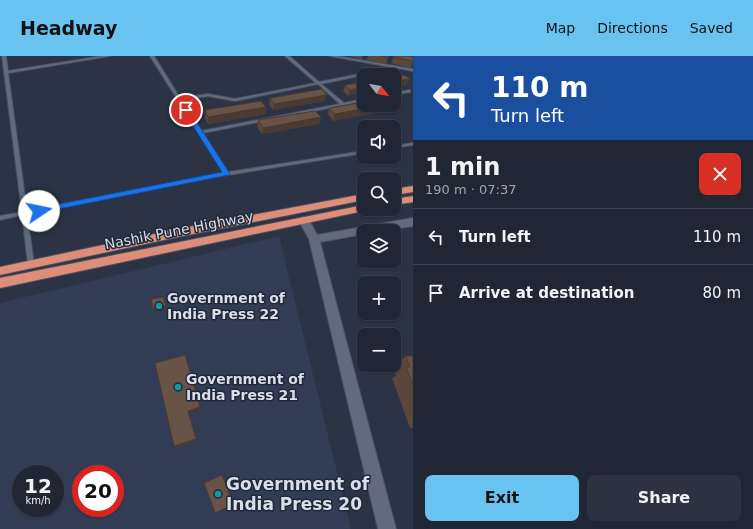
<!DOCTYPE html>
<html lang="en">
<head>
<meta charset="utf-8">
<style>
  body { margin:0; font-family:"DejaVu Sans",sans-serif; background:#2d3240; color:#f1f3f6; height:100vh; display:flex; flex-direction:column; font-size:15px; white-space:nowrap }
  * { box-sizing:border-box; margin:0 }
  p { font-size:13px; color:#a2a5ac }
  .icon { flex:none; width:22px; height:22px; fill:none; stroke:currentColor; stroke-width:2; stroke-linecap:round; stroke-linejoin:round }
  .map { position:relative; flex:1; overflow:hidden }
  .details { display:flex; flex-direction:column; background:#202634; width:340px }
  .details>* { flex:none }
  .hud { background:#1a4fa0; color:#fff; overflow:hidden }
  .needle { width:26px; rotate:121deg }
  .fabs { position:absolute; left:357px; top:12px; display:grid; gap:8px }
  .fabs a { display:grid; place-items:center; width:44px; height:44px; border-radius:8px; background:#202634; box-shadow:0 1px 3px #0004,0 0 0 1px #3d434f; font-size:20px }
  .speed { position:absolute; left:12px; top:409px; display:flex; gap:8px; font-size:20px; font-weight:700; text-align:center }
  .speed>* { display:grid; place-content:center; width:52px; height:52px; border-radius:50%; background:#202634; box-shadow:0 1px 3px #0004,0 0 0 1px #3d434f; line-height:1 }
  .speed small { font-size:10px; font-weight:400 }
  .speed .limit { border:6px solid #d22; background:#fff; color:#111 }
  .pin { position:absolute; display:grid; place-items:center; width:34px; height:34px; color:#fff; margin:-17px; border:2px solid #fff; border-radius:50%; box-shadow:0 1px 4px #0007 }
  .me { position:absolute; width:44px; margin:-22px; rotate:79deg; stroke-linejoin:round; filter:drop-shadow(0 0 3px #0008) }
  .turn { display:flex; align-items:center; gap:14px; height:84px; padding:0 12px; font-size:18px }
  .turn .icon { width:52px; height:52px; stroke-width:2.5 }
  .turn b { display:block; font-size:28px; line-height:34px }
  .round { display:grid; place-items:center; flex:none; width:42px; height:42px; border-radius:8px; background:#2d3240 }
  .summary { display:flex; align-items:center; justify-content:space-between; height:68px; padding:0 12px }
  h1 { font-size:24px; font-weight:700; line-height:30px }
  .button { display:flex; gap:8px; margin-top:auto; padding:8px 12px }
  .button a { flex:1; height:46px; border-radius:8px; background:#69c3f1; color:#111; font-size:16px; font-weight:700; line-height:46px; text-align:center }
  .button a+a { background:#2d3240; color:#f1f3f6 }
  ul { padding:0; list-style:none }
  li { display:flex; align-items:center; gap:12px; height:56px; padding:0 12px; border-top:1px solid #3d434f }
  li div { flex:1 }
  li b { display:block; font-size:15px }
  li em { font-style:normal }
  header { display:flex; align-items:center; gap:24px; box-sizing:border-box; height:56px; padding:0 20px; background:#69c3f1; color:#111 }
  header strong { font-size:19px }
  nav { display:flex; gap:22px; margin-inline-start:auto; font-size:14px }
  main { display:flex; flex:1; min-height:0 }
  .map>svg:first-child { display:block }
  .built { fill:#323c55; fill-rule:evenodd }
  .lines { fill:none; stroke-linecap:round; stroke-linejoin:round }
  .lane-casing { stroke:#4a5160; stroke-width:2 }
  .street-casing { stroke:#4a5160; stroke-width:2 }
  .highway-casing { stroke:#4a5160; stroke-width:2 }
  .lane { fill:#616a7f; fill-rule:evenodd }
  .street { fill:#616a7f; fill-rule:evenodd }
  .highway { fill:#dd8d78; fill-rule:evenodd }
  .wall { fill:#5a473c }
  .shaded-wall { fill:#4a3a31 }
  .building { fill:#695346; stroke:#4a3a31 }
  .route { fill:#1a73e8; stroke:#114b97 }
  .culture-dot { fill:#0f9aa8; stroke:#21283a; stroke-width:1.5 }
  .labels { text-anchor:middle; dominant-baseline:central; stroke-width:3; stroke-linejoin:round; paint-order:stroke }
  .street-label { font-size:14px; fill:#d9deea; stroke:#21283a }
  .poi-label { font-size:14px; font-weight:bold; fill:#d9deea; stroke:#21283a; text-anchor:start }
  .near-poi-label { font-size:17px; font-weight:bold; fill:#d9deea; stroke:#21283a; text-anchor:start }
</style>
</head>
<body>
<header>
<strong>Headway</strong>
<nav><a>Map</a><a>Directions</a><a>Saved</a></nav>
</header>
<main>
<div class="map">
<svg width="413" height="473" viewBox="0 0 413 473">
  <rect width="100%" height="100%" fill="#2b3345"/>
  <path class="built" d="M279 180 351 473H0V247ZM21 418H55V452H21ZM81 418H115V452H81Z"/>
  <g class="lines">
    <defs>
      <g id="lane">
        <path d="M2 0H6L8 15 102 0H110L8 17 27 155 224 117 150 0H154L180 42 208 38 235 43 316 27 285 0H289L319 26 375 15 377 16 321 28 344 47 364 43V45L203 77 228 116 364 95V97L203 123 27 158 34 208 31 210 28 208 22 159 0 164V160L22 156ZM318 28 340 48 201 75 182 44 208 40 235 45Z"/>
        <path d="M330 0H337L413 13V15Z"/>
        <path d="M409 34H410V36L394 39V37Z"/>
        <path d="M413 87V89L394 92V90Z"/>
      </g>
      <path id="street" d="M304 161 308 162 317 179 413 162V170L382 175H364V178L320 186 396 473H378L309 183 299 165 300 162Z"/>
      <g id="highway">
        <path d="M413 130V136L394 139V133Z"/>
        <path d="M364 138V144L173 182 0 219V211L173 174Z"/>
        <path d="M413 140V146L394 149V143Z"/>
        <path d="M364 149V153H368V154L0 232V222Z"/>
      </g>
    </defs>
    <use href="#lane" class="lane-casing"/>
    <use href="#street" class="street-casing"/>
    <use href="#highway" class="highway-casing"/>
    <use href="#lane" class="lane"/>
    <use href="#street" class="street"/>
    <use href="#highway" class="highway"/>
  </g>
  <g class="wall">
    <path d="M349 0H363L361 3Z"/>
    <path d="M368 0H389L386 8 367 4Z"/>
    <path d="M394 0 413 1V7L411 12 391 7Z"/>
    <path d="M364 26 348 40 343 35 345 29Z"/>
    <path d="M270 42 325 45 273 54 269 48Z"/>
    <path d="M364 49H388L386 55 333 65 328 58 329 52Z"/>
    <path d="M266 51 265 58 208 68 205 61V54Z"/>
    <path d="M321 61 319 68 262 78 257 71 258 64Z"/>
    <path d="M406 300H413V372H410L392 322 396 320 393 312Z"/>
  </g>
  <g class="shaded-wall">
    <path d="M410 23 407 29 394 32V26Z"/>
    <path d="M364 31V37L348 40 350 34Z"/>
    <path d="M327 39 325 45 273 54 274 48Z"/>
    <path d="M385 49H388L386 55 333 65 335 58Z"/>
    <path d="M266 51 265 58 208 68V61Z"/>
    <path d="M321 61 319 68 262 78 263 72Z"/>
    <path d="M166 250V253L154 256 153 253Z"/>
    <path d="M200 351V353L188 357V355Z"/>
    <path d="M196 383V385L175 392 174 390Z"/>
  </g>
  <g class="building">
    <path d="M381 0H389L388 2Z"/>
    <path d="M394 0H408L413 1V5L393 1Z"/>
    <path d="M404 19 410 23 394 26V21Z"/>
    <path d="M364 26V31L350 34 345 29Z"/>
    <path d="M322 33 327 39 274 48 270 42Z"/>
    <path d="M261 45 266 51 208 61 205 54Z"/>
    <path d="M364 46V49H385L335 58 329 52Z"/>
    <path d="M315 55 321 61 263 72 258 64Z"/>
    <path d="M163 241 166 250 153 253 151 243Z"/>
    <path d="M185 299 200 351 188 355 196 383 174 390 155 307Z"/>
    <path d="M406 300H413V329L406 311H410Z"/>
    <path d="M222 419 233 448 215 457 204 427Z"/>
  </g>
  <path class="route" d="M186 52 189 54 230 118 229 119 39 157H36V153L39 152 222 116 183 54Z"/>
  <g class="culture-dot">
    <circle cx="159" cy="250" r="4"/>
    <circle cx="178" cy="331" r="4"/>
    <circle cx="218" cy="438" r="4"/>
  </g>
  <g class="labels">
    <g class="street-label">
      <text transform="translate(179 174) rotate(-11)">Nashik Pune Highway</text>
    </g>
    <g class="poi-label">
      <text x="167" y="242">Government of<tspan x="167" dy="16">India Press 22</tspan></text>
      <text x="186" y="323">Government of<tspan x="186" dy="16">India Press 21</tspan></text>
    </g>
    <g class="near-poi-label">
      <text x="226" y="428">Government of<tspan x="226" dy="20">India Press 20</tspan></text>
    </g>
  </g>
</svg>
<div class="fabs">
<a><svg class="needle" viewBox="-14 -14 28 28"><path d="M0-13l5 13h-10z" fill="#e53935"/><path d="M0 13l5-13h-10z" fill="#a2a5ac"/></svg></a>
<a><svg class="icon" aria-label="sound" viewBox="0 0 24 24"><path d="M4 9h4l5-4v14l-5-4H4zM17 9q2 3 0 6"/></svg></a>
<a><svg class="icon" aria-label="search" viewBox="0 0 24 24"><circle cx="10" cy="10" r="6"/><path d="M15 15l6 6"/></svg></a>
<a><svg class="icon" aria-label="layers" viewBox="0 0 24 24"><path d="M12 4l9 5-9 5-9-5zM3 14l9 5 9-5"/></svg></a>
<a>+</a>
<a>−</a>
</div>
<div class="speed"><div>12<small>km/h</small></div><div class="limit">20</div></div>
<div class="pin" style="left:186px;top:54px;background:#d93025"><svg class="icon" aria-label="arrive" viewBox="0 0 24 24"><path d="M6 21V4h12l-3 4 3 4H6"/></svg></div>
<svg class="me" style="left:39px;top:155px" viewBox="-20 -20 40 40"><circle r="19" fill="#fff"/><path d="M0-13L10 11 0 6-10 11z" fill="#1a73e8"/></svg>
</div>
<section class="details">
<div class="hud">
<div class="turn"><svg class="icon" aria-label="left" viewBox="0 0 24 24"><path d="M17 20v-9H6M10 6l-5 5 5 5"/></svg><div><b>110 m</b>Turn left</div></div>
</div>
<div class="summary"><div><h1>1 min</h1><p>190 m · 07:37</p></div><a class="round" style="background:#d93025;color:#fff"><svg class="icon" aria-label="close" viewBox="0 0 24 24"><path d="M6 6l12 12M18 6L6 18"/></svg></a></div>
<ul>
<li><svg class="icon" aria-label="left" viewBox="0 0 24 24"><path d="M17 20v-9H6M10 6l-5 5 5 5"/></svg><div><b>Turn left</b></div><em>110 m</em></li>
<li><svg class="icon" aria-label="arrive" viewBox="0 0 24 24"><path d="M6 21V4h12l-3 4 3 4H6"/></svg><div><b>Arrive at destination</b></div><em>80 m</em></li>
</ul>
<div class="button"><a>Exit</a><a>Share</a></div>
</section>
</main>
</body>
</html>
